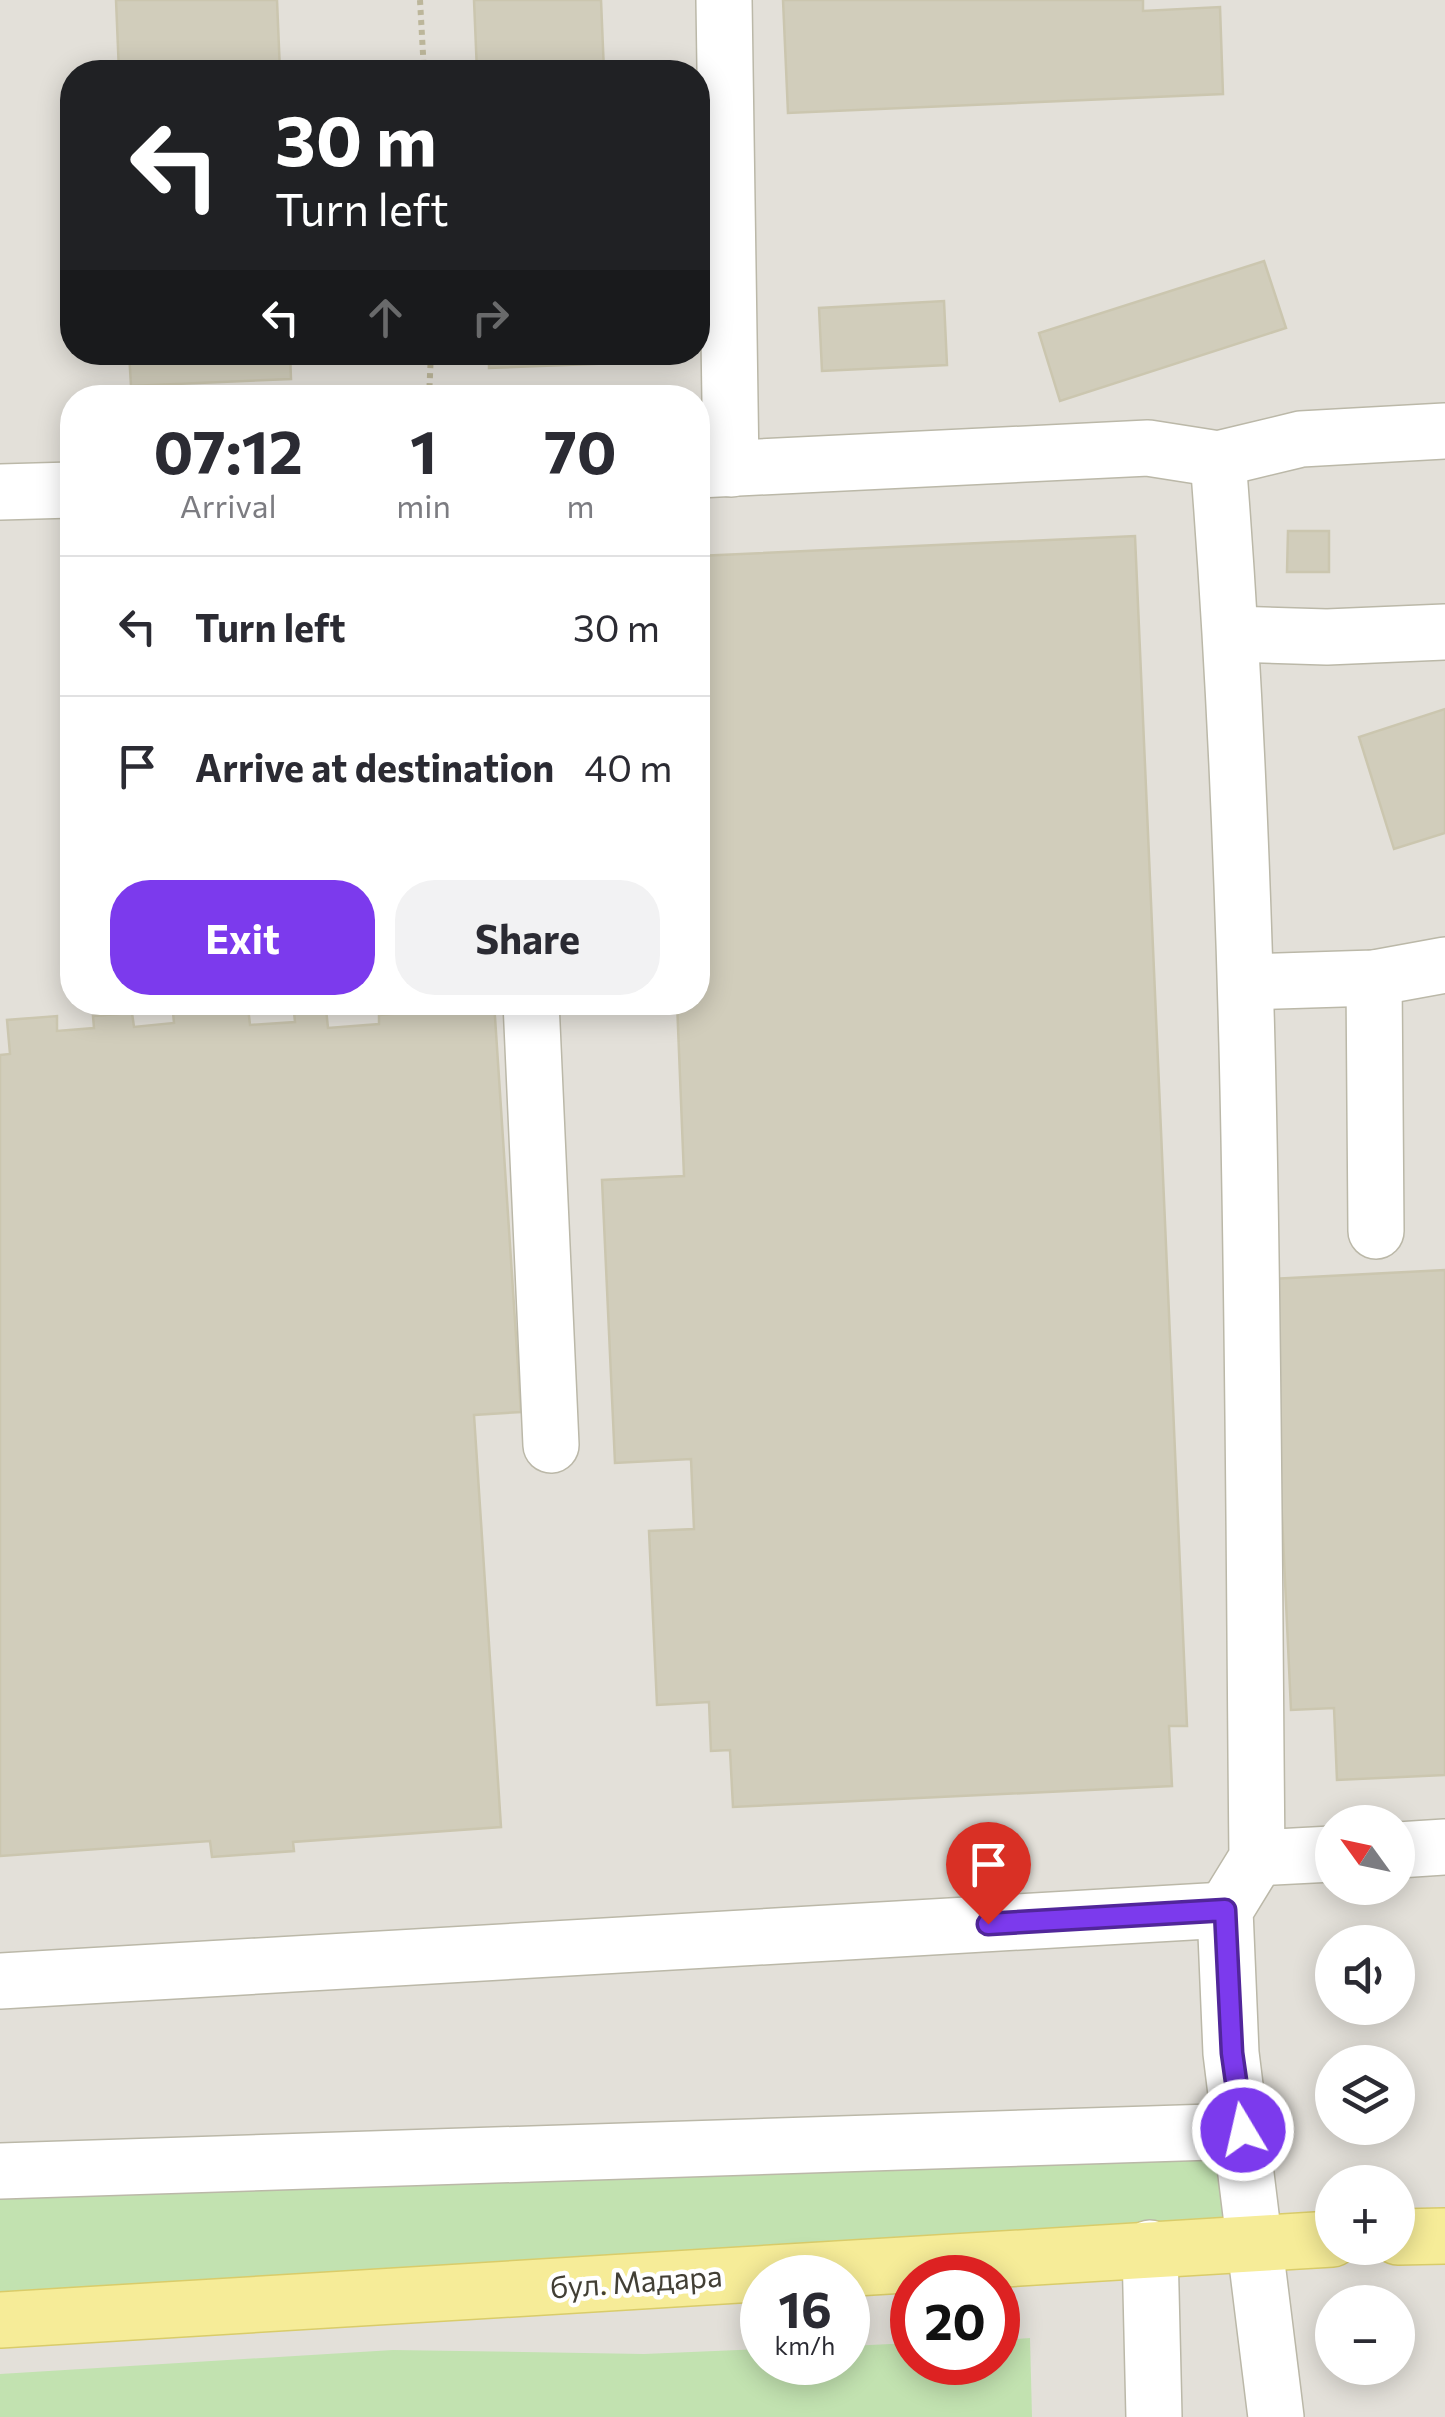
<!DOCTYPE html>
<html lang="en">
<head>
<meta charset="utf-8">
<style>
  body { margin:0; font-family:Commissioner,sans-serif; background:#f2f2f3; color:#2b2b33; height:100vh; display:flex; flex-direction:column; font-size:38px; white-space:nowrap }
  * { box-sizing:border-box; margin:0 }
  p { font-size:32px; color:#7c7c81 }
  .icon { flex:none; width:55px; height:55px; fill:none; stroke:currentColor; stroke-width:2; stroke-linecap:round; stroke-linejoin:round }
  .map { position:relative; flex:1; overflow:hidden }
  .drawer { position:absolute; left:60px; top:385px; width:650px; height:630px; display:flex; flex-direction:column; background:#fff; border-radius:40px; box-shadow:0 5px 25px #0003 }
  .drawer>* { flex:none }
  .hud { position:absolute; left:60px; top:60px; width:650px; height:305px; border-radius:40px; box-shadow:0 5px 25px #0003; background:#202124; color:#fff; overflow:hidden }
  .needle { width:65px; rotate:303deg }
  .buttons { position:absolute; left:1315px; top:1805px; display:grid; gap:20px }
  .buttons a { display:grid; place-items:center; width:100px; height:100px; border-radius:50%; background:#fff; box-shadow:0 5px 25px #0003; font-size:50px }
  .speed { position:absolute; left:740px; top:2255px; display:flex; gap:20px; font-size:50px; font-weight:700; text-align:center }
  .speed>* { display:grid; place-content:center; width:130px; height:130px; border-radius:50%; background:#fff; box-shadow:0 5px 25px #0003; line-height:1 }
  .speed small { font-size:25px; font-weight:400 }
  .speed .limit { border:15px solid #d22; background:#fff; color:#111 }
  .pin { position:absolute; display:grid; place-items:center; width:85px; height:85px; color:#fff; margin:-102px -42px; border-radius:50% 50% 50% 0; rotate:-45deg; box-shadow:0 0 10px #0007 }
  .pin .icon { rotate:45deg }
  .me { position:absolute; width:110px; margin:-55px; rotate:351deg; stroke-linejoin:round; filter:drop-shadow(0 0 8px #0008) }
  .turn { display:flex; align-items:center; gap:35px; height:210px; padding:0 50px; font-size:45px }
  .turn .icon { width:130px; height:130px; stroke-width:2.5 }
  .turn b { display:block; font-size:70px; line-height:85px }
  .lanes { display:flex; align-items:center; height:95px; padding:0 50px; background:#0003; justify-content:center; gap:50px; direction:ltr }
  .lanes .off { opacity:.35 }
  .eta { display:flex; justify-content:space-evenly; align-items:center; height:170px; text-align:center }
  .eta b { font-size:60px; font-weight:700; line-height:70px }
  .button { display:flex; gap:20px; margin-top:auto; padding:20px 50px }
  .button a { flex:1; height:115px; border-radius:40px; background:#7c3aed; color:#fff; font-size:40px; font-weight:700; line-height:115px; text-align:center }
  .button a+a { background:#f2f2f3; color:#2b2b33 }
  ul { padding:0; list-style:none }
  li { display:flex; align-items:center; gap:30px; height:140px; padding:0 50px; border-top:2px solid #e1e1e2 }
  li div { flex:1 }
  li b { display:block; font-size:38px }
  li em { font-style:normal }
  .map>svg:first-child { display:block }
  .industrial { fill:#e3e0d9; fill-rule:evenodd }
  .green { fill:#c2e2b0 }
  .building { fill:#d1cdbb; stroke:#cbc6af; stroke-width:2.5 }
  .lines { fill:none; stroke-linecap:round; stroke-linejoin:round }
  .minor-casing { stroke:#bbb8a8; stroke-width:58 }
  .major-casing { stroke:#d9cc6a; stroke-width:58 }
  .path { stroke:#bcb69a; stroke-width:6; stroke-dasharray:5 5; stroke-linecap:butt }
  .minor { stroke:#fff; stroke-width:55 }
  .major { stroke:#f6ec98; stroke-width:55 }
  .route-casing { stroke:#51269a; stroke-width:25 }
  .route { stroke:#7c3aed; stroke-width:18 }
  .labels { text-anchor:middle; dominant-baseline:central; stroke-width:9; stroke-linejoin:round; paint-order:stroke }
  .street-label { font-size:30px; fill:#423f35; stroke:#fff }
</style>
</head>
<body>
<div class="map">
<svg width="1445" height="2417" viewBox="0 0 1445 2417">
  <rect width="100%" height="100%" fill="#f1efe4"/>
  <path class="industrial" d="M0 0H1445V2417H0ZM72 72H698V352H72ZM72 398H698V1002H72ZM1332 1822H1398V1888H1332ZM1332 1942H1398V2008H1332ZM1332 2062H1398V2128H1332ZM1332 2182H1398V2248H1332ZM762 2278H848V2362H762ZM912 2278H998V2362H912ZM1332 2302H1398V2368H1332Z"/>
  <g class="green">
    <path d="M1243 2131 1254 2242 0 2320V2171Z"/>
    <path d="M1030 2338 1032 2417H0V2374L393 2350 644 2354 762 2349V2362H848V2346L912 2343V2362H998V2340Z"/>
  </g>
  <g class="building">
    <path d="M116 0H277L280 72H119Z"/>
    <path d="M474 0H601L604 72H477Z"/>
    <path d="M783 0H1143V11L1220 7 1223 94 788 113Z"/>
    <path d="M1264 261 1286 328 1060 401 1039 333Z"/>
    <path d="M944 301 947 365 822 371 819 308Z"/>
    <path d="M129 352H290L291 379 131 386Z"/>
    <path d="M489 352H616L617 363 489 368Z"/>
    <path d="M1288 531H1329V572H1287Z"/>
    <path d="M1135 536 1187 1726H1169L1172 1786 733 1807 730 1750 711 1751 709 1702 657 1705 649 1531 694 1529 691 1459 615 1463 602 1180 684 1176 677 1002H698V556Z"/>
    <path d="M1445 709V833L1394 849 1359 737Z"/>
    <path d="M464 1002H494L521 1412 474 1415 501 1827 293 1842 294 1851 212 1857 210 1841 0 1856V1055L10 1054 7 1020 57 1016V1031L94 1028 93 1016 132 1013 134 1027 174 1023 173 1013 248 1007 250 1025 295 1022 294 1012 326 1009 328 1028 379 1024V1015L464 1008Z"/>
    <path d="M1445 1270V1775L1337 1780 1334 1708 1291 1710 1271 1279Z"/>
  </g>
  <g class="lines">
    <defs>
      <g id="minor">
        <path d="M724 0 731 469"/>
        <path d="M1218 459C1255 925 1252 1392 1257 1858L1225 1910 1231 2053 1276 2417"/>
        <path d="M698 470 1148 448 1218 459 1301 439 1445 431"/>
        <path d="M0 492 72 490"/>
        <path d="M1232 634 1327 637 1445 632"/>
        <path d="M1374 978 1376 1231"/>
        <path d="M1248 982 1374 978 1445 965"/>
        <path d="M531 1002 551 1445"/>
        <path d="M1398 1850 1445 1847"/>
        <path d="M1257 1858 1332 1854"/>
        <path d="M0 1981 1225 1910"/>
        <path d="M0 2171 1243 2131"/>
        <path d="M1150 2248 1154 2417"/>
      </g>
      <g id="major">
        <path d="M1398 2237 1445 2236"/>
        <path d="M0 2320 1332 2239"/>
      </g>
    </defs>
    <use href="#minor" class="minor-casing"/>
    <use href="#major" class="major-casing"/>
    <g class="path">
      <path d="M420 0 424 72"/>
      <path d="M429 398 431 352"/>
    </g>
    <use href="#minor" class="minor"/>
    <use href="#major" class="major"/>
  </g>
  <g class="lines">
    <defs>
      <path id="route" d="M988 1924 1225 1910 1232 2053 1243 2130"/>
    </defs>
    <use href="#route" class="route-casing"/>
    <use href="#route" class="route"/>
  </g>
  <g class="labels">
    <g class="street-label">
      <text transform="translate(636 2280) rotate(-4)">бул. Мадара</text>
    </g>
  </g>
</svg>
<div class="buttons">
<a><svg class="needle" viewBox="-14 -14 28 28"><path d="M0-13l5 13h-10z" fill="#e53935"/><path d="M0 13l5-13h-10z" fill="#7c7c81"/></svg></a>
<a><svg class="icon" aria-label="sound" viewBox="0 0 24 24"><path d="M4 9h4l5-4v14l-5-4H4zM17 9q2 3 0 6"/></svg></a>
<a><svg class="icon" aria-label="layers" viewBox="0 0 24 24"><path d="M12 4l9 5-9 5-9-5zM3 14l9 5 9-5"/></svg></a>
<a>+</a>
<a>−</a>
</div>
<div class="speed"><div>16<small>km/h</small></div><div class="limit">20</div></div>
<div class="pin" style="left:988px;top:1924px;background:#d93025"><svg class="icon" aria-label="arrive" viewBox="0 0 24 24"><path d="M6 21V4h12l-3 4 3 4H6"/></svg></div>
<svg class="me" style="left:1243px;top:2130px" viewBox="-20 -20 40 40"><circle r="17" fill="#7c3aed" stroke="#fff" stroke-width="3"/><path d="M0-11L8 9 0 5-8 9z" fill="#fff"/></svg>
<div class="hud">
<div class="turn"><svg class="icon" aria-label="left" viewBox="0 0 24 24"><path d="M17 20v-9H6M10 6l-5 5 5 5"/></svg><div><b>30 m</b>Turn left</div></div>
<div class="lanes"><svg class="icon" aria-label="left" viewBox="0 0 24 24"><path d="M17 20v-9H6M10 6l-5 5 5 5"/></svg><svg class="icon off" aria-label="ahead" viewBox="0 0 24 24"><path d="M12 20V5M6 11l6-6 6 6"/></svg><svg class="icon off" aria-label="right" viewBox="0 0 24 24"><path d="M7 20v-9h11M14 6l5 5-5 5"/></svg></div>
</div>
<section class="drawer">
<div class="eta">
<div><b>07:12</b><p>Arrival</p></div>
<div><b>1</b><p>min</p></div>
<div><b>70</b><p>m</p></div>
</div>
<ul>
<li><svg class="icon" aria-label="left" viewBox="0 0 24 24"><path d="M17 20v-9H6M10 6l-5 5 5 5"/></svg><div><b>Turn left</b></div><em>30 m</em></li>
<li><svg class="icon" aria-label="arrive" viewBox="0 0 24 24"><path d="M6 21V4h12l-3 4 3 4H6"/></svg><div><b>Arrive at destination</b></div><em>40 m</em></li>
</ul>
<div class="button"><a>Exit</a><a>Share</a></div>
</section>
</div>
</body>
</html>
